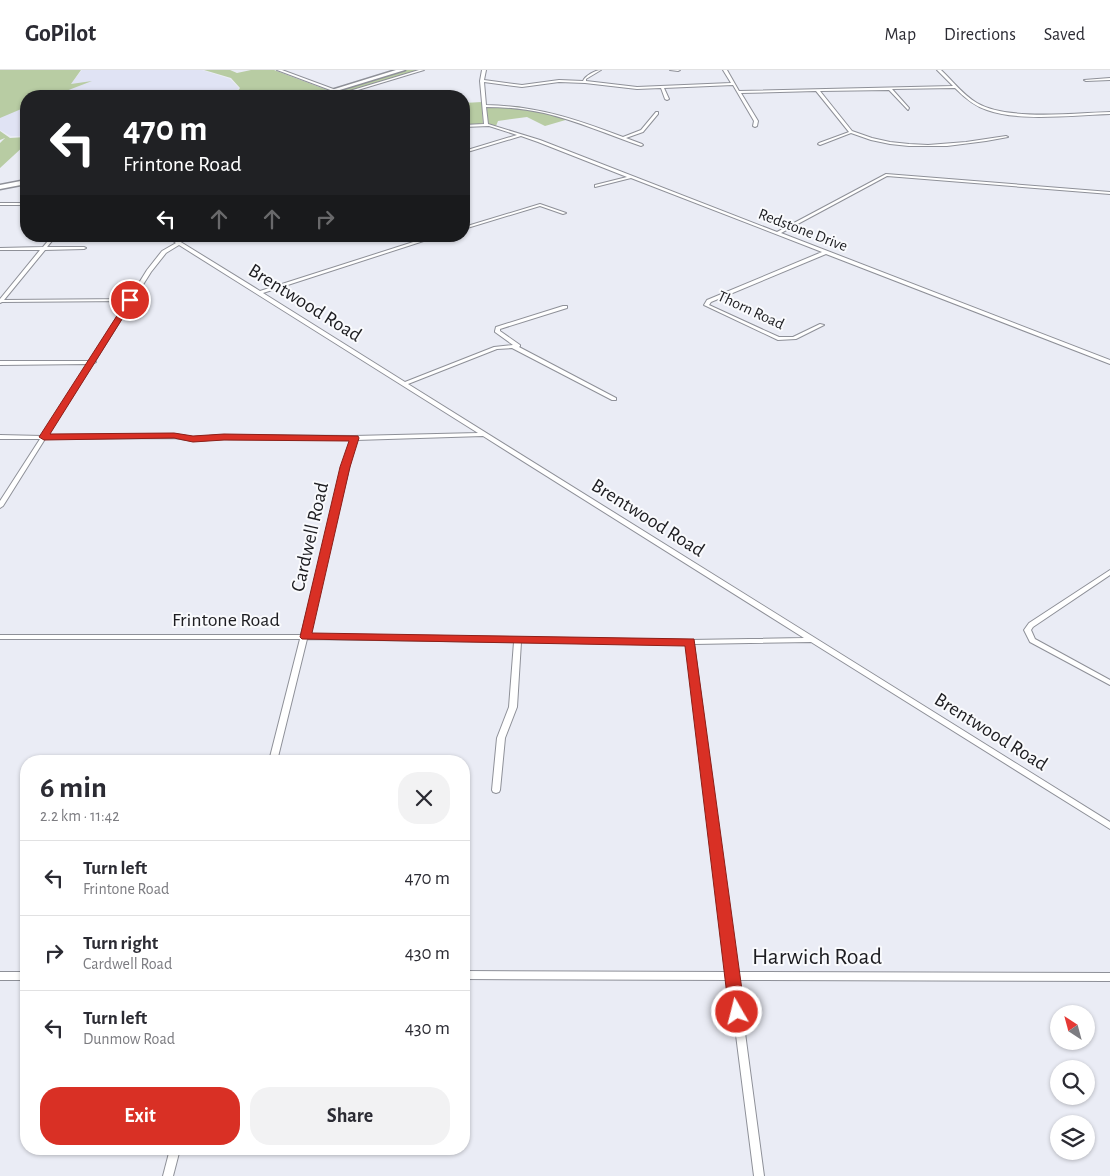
<!DOCTYPE html>
<html lang="en">
<head>
<meta charset="utf-8">
<style>
  body { margin:0; font-family:"Alegreya Sans",sans-serif; background:#f2f2f3; color:#2b2b33; height:100vh; display:flex; flex-direction:column; font-size:19px; white-space:nowrap }
  * { box-sizing:border-box; margin:0 }
  p { font-size:16px; color:#7c7c81 }
  .icon { flex:none; width:28px; height:28px; fill:none; stroke:currentColor; stroke-width:2; stroke-linecap:round; stroke-linejoin:round }
  .map { position:relative; flex:1; overflow:hidden }
  .sheet { position:absolute; left:20px; top:685px; width:450px; height:400px; display:flex; flex-direction:column; background:#fff; border-radius:20px; box-shadow:0 1px 4px #0004 }
  .sheet>* { flex:none }
  .guide { position:absolute; left:20px; top:20px; width:450px; height:152px; border-radius:20px; box-shadow:0 1px 4px #0004; background:#202124; color:#fff; overflow:hidden }
  .needle { width:32px; rotate:324deg }
  .buttons { position:absolute; left:1050px; top:935px; display:grid; gap:10px }
  .buttons a { display:grid; place-items:center; width:45px; height:45px; border-radius:50%; background:#fff; box-shadow:0 1px 4px #0004; font-size:25px }
  .pin { position:absolute; display:grid; place-items:center; width:42px; height:42px; color:#fff; margin:-21px; border:2px solid #fff; border-radius:50%; box-shadow:0 1px 5px #0007 }
  .me { position:absolute; width:55px; margin:-28px; rotate:352deg; stroke-linejoin:round; filter:drop-shadow(0 0 4px #0008) }
  .turn { display:flex; align-items:center; gap:18px; height:105px; padding:0 20px; font-size:22px }
  .turn .icon { width:65px; height:65px; stroke-width:2.5 }
  .turn b { display:block; font-size:35px; line-height:42px }
  .lanes { display:flex; align-items:center; height:48px; padding:0 20px; background:#0003; justify-content:center; gap:25px; direction:ltr }
  .lanes .off { opacity:.35 }
  .round { display:grid; place-items:center; flex:none; width:52px; height:52px; border-radius:20px; background:#f2f2f3 }
  .overview { display:flex; align-items:center; justify-content:space-between; height:85px; padding:0 20px }
  h1 { font-size:30px; font-weight:700; line-height:38px }
  .action { display:flex; gap:10px; margin-top:auto; padding:10px 20px }
  .action a { flex:1; height:58px; border-radius:20px; background:#d93025; color:#fff; font-size:20px; font-weight:700; line-height:58px; text-align:center }
  .action a+a { background:#f2f2f3; color:#2b2b33 }
  ul { padding:0; list-style:none }
  li { display:flex; align-items:center; gap:15px; height:75px; padding:0 20px; border-top:1px solid #e1e1e2 }
  li div { flex:1 }
  li b { display:block; font-size:19px }
  li em { font-style:normal }
  header { display:flex; align-items:center; gap:30px; box-sizing:border-box; height:70px; padding:0 25px; background:#fff; border-bottom:1px solid #e1e1e2 }
  header strong { font-size:24px }
  nav { display:flex; gap:28px; margin-inline-start:auto; font-size:18px }
  .map>svg:first-child { display:block }
  .built { fill:#e0e3f4 }
  .green { fill:#b8cca3 }
  .lines { fill:none; stroke-linecap:round; stroke-linejoin:round }
  .street-casing { stroke:#8e9098; stroke-width:2 }
  .highway-casing { stroke:#8e9098; stroke-width:3 }
  .street { fill:#fff; fill-rule:evenodd }
  .highway { fill:#fff; fill-rule:evenodd }
  .route { fill:#d93025; stroke:#8d1f18 }
  .labels { text-anchor:middle; dominant-baseline:central; stroke-width:4; stroke-linejoin:round; paint-order:stroke }
  .far-street-label { font-size:16px; fill:#1d1d21; stroke:#f9fafd }
  .street-label { font-size:20px; fill:#1d1d21; stroke:#f9fafd }
  .near-street-label { font-size:24px; fill:#1d1d21; stroke:#f9fafd }
</style>
</head>
<body>
<header>
<strong>GoPilot</strong>
<nav><a>Map</a><a>Directions</a><a>Saved</a></nav>
</header>
<div class="map">
<svg width="1110" height="1106" viewBox="0 0 1110 1106">
  <rect width="100%" height="100%" fill="#eaecf5"/>
  <g class="built">
    <path d="M82 0H202L230 9 239 18 235 22 237 24 248 26H42L70 15Z"/>
    <path d="M26 27V66H11L0 60V29Z"/>
  </g>
  <g class="green">
    <path d="M0 0H81L71 14 92 11 53 26H26V37L0 48Z"/>
    <path d="M204 0H230L237 3 251 0H274L330 21C301 29 267 29 238 24L237 22 240 18 231 8Z"/>
    <path d="M406 0H421L342 24 334 22Z"/>
    <path d="M482 32 483 55H464V33Z"/>
    <path d="M517 36 569 49 545 56 527 47 498 51 496 56 488 54 486 37Z"/>
    <path d="M0 61 10 68 26 67V74L0 98V73L5 68 0 70Z"/>
  </g>
  <g class="lines">
    <defs>
      <g id="street">
        <path d="M277 0H282L336 20 333 21Z"/>
        <path d="M419 0H424L338 26H333Z"/>
        <path d="M482 0H486L484 10 522 15 559 10 583 11C585 6 595 0 601 0L586 9V11L637 17 731 13 723 0H727L739 21 953 16 937 0H941C953 11 963 25 977 33 1008 51 1074 43 1110 42V44C1074 45 1020 52 987 40 974 36 964 27 955 18L892 19 909 38 908 40 889 20 820 21 852 61 872 68 890 72 909 74 928 75 966 72 1006 66 1008 67 986 71 947 76H909L890 74 871 70 851 63 820 75 818 74 819 73 849 62 816 21 741 23 758 51 757 56 755 57 753 56 754 51 733 15 664 18 669 29 667 30 665 29 661 18 637 19 585 13 559 12 522 17 484 12 486 35C537 36 576 49 623 67L641 60 656 42H658V44L643 62 626 68 642 74 643 75 641 76C609 65 578 51 544 43 525 39 506 37 486 37L488 54 540 70 777 162 886 104 1110 122V124L887 106 781 163 1110 290V294L826 184 711 232 709 235 779 267H793L820 254 824 255 796 269 778 270 704 235 707 230 822 182 631 108 595 117V115L627 107 538 72 521 66 464 83V81L517 65 489 56 464 57V55L484 54 480 11Z"/>
        <path d="M670 0H680L678 1Z"/>
        <path d="M1110 8V10L1086 11 1084 10Z"/>
        <rect x="0" y="133" width="26" height="2"/>
        <path d="M540 134 566 143 563 144 540 136 464 159V157Z"/>
        <path d="M52 166H56L47 177H84L86 178 84 179 45 180 4 230 129 229 147 200 162 181 176 173 166 166H171L260 221 432 166H439L263 223 405 312 494 277 513 275 495 262V261L496 257 563 236H567V238L500 259V261L520 275V276L519 277 616 328V330H612L512 278 497 279 408 314 1110 752V759L811 572 694 574 737 902 1110 903V911L738 910 764 1106H754L729 910 464 909V901L728 902 687 574 521 572 517 637 505 668 500 720 499 722 496 723 493 722 492 720 497 668 509 637 514 572 307 569 277 691H269L300 569H0V565H301L351 370 224 369 193 371 174 368 45 369 3 436 0 438V431L40 369H0V365L42 366 88 294 0 295V291H90L127 231 2 232 0 233V229L40 180H0V178L43 177ZM179 175 478 363 354 366 224 365 193 367 174 364 47 366 93 294 96 292 95 291 151 202 166 183ZM483 366 804 568 690 570 308 565 356 370Z"/>
        <path d="M1110 500V505L1033 557 1031 560 1035 569 1110 610V615L1030 572 1024 560 1029 553Z"/>
        <rect x="0" y="902" width="26" height="8"/>
        <path d="M170 1079H180L173 1106H163Z"/>
      </g>
      <g id="highway">
        <path d="M396 0H405L320 26H312Z"/>
        <path d="M26 110V114L0 119V115Z"/>
      </g>
    </defs>
    <use href="#street" class="street-casing"/>
    <use href="#highway" class="highway-casing"/>
    <use href="#street" class="street"/>
    <use href="#highway" class="highway"/>
  </g>
  <path class="route" d="M130 228 134 230 50 364 174 363 193 366 224 364 358 366 359 368 350 397 312 563 694 569 745 942 743 947 737 950 731 947 729 942 685 576 302 569 300 567 340 397 349 371 224 370 193 372 174 368 44 370 39 367 127 230Z"/>
  <g class="labels">
    <g class="far-street-label">
      <text transform="translate(803 160) rotate(21)">Redstone Drive</text>
      <text transform="translate(751 240) rotate(25)">Thorn Road</text>
    </g>
    <g class="street-label">
      <text transform="translate(305 233) rotate(32)">Brentwood Road</text>
      <text transform="translate(648 448) rotate(32)">Brentwood Road</text>
      <text transform="translate(310 467) rotate(-77)">Cardwell Road</text>
      <text x="226" y="550">Frintone Road</text>
      <text transform="translate(991 662) rotate(32)">Brentwood Road</text>
    </g>
    <g class="near-street-label">
      <text x="817" y="887">Harwich Road</text>
    </g>
  </g>
</svg>
<div class="buttons">
<a><svg class="needle" viewBox="-14 -14 28 28"><path d="M0-13l5 13h-10z" fill="#e53935"/><path d="M0 13l5-13h-10z" fill="#7c7c81"/></svg></a>
<a><svg class="icon" aria-label="search" viewBox="0 0 24 24"><circle cx="10" cy="10" r="6"/><path d="M15 15l6 6"/></svg></a>
<a><svg class="icon" aria-label="layers" viewBox="0 0 24 24"><path d="M12 4l9 5-9 5-9-5zM3 14l9 5 9-5"/></svg></a>
</div>
<div class="pin" style="left:130px;top:230px;background:#d93025"><svg class="icon" aria-label="arrive" viewBox="0 0 24 24"><path d="M6 21V4h12l-3 4 3 4H6"/></svg></div>
<svg class="me" style="left:737px;top:942px" viewBox="-20 -20 40 40"><circle r="17" fill="#d93025" stroke="#fff" stroke-width="3"/><path d="M0-11L8 9 0 5-8 9z" fill="#fff"/></svg>
<div class="guide">
<div class="turn"><svg class="icon" aria-label="left" viewBox="0 0 24 24"><path d="M17 20v-9H6M10 6l-5 5 5 5"/></svg><div><b>470 m</b>Frintone Road</div></div>
<div class="lanes"><svg class="icon" aria-label="left" viewBox="0 0 24 24"><path d="M17 20v-9H6M10 6l-5 5 5 5"/></svg><svg class="icon off" aria-label="ahead" viewBox="0 0 24 24"><path d="M12 20V5M6 11l6-6 6 6"/></svg><svg class="icon off" aria-label="ahead" viewBox="0 0 24 24"><path d="M12 20V5M6 11l6-6 6 6"/></svg><svg class="icon off" aria-label="right" viewBox="0 0 24 24"><path d="M7 20v-9h11M14 6l5 5-5 5"/></svg></div>
</div>
<section class="sheet">
<div class="overview"><div><h1>6 min</h1><p>2.2 km · 11:42</p></div><a class="round"><svg class="icon" aria-label="close" viewBox="0 0 24 24"><path d="M6 6l12 12M18 6L6 18"/></svg></a></div>
<ul>
<li><svg class="icon" aria-label="left" viewBox="0 0 24 24"><path d="M17 20v-9H6M10 6l-5 5 5 5"/></svg><div><b>Turn left</b><p>Frintone Road</p></div><em>470 m</em></li>
<li><svg class="icon" aria-label="right" viewBox="0 0 24 24"><path d="M7 20v-9h11M14 6l5 5-5 5"/></svg><div><b>Turn right</b><p>Cardwell Road</p></div><em>430 m</em></li>
<li><svg class="icon" aria-label="left" viewBox="0 0 24 24"><path d="M17 20v-9H6M10 6l-5 5 5 5"/></svg><div><b>Turn left</b><p>Dunmow Road</p></div><em>430 m</em></li>
</ul>
<div class="action"><a>Exit</a><a>Share</a></div>
</section>
</div>
</body>
</html>
